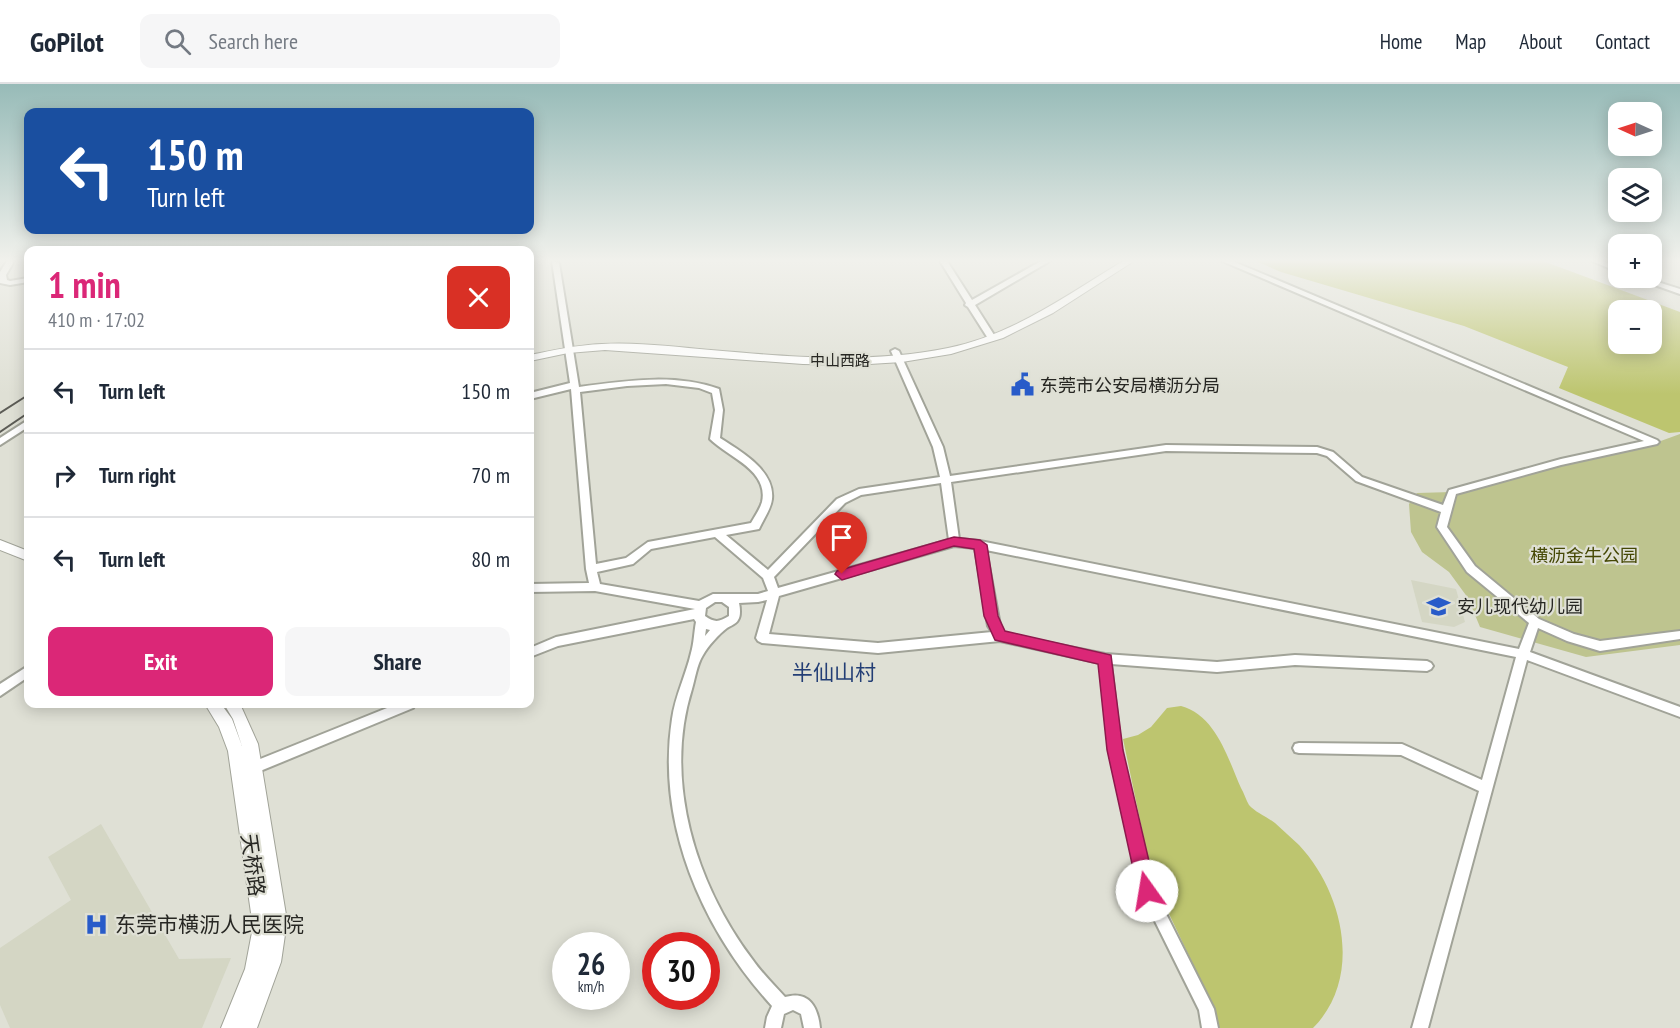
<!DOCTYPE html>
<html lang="en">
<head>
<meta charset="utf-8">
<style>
  body { margin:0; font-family:"PT Sans Narrow","Noto Sans SC",sans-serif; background:#f6f6f7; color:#1f2937; height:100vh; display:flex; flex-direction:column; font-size:22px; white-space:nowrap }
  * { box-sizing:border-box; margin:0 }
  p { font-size:20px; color:#747a83 }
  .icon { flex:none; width:33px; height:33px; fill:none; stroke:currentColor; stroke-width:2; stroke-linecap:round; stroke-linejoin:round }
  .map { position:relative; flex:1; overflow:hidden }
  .details { position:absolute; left:24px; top:162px; width:510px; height:462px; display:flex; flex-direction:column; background:#fff; border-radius:12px; box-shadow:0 3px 15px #0003 }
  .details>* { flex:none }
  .top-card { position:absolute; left:24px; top:24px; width:510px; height:126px; border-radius:12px; box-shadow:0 3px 15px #0003; background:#1a4fa0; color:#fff; overflow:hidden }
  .needle { width:39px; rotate:273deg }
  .fabs { position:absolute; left:1608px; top:18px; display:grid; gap:12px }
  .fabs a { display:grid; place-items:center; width:54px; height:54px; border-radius:12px; background:#fff; box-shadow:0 3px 15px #0003; font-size:30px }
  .speed { position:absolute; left:552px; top:848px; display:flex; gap:12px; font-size:30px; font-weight:700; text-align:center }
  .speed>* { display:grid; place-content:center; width:78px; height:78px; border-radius:50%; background:#fff; box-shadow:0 3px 15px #0003; line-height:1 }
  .speed small { font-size:15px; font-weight:400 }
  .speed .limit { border:9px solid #d22; background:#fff; color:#111 }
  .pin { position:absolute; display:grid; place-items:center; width:51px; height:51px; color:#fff; margin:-62px -26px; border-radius:50% 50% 50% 0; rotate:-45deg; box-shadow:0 0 6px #0007 }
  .pin .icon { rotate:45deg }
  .me { position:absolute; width:66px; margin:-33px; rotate:347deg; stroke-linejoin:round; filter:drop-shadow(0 0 4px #0008) }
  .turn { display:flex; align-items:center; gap:21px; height:126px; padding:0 24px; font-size:27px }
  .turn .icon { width:78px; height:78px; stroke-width:2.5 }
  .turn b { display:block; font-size:42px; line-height:51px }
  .round { display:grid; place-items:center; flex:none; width:63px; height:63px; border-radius:12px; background:#f6f6f7 }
  .head { display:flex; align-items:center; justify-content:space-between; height:102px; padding:0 24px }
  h1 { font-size:36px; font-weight:600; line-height:45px; color:#db2777 }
  .cta { display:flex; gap:12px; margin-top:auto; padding:12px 24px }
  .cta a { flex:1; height:69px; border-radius:12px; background:#db2777; color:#fff; font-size:24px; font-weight:600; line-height:69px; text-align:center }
  .cta a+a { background:#f6f6f7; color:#1f2937 }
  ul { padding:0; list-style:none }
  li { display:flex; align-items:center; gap:18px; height:84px; padding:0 24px; border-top:2px solid #e0e1e3 }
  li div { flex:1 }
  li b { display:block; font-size:22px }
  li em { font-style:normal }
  header { display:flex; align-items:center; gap:36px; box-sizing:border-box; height:84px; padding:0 30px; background:#fff; border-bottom:2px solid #e0e1e3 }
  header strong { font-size:28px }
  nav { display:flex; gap:33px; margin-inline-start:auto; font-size:21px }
  .search { width:420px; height:54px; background:#f6f6f7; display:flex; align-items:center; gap:15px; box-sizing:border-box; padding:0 21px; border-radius:12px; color:#747a83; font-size:22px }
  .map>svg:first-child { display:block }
  .built { fill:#d4d6c4 }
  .green { fill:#bec48f }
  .water { fill:#bdc56f; fill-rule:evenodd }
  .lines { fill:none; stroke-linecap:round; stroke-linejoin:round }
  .minor-casing { stroke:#a1a398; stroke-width:4 }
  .major-casing { stroke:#a1a398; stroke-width:2 }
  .minor { fill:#fff; fill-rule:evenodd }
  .major { fill:#fff; fill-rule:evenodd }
  .rail { stroke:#5c5c56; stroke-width:2 }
  .route { fill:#db2777; stroke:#8e194d; stroke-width:1.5 }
  .labels { text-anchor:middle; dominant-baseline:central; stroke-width:4.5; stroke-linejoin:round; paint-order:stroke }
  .far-street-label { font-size:15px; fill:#272723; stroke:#dfe0d5 }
  .poi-label { font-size:18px; fill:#272723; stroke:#dfe0d5; text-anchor:start }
  .park-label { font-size:18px; fill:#454804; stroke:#dfe0d5 }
  .quarter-label { font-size:21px; fill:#233e75; stroke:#dfe0d5 }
  .near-street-label { font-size:21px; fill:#272723; stroke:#dfe0d5 }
  .near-poi-label { font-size:21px; fill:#272723; stroke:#dfe0d5; text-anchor:start }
</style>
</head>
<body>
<header>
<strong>GoPilot</strong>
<div class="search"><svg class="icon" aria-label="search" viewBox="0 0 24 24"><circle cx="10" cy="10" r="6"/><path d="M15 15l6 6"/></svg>Search here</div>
<nav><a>Home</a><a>Map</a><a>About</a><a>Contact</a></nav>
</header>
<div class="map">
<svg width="1680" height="944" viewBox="0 0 1680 944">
  <rect width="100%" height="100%" fill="#dfe0d5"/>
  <g class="built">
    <path d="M1411 496 1456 505 1465 538 1454 543 1422 538Z"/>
    <path d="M101 740 179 875 231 874 202 944H10L0 921V864L71 816 48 773Z"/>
  </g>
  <path class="green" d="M1680 350V561L1586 573 1480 543 1468 514 1449 488 1422 468 1411 448 1409 420 1417 409 1452 408 1579 374 1647 362Z"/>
  <g class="water">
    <path d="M1256 177H1543L1680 228V348L1669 349 1559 304 1568 283 1464 242 1281 188ZM1618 226H1652V260H1618Z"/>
    <path d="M1181 622C1216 631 1228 675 1241 704 1244 709 1246 716 1249 721 1255 728 1267 733 1275 739 1283 746 1291 754 1299 761 1344 809 1363 894 1313 944H1216L1207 910 1162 815 1148 774 1123 655 1138 651 1151 643 1167 624Z"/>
  </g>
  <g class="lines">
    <defs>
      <g id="minor">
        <path d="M7 177H14L6 191 7 196 10 197 28 194V198L10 201 0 199V188Z"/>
        <path d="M552 177 559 179 579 303C626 297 674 289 719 305L723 326 720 354C740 367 775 386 772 415 771 425 763 436 759 445L726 451 768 486 837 415 859 405 940 393 933 363 891 267 895 265 899 267 943 363 950 392 1166 361 1317 363 1333 368 1362 393 1443 421 1449 406 1561 375 1644 357 1222 177H1232L1657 356 1659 358 1657 360 1561 381 1456 410 1447 443 1475 482 1539 535 1574 550 1600 557 1680 547V555L1600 567 1567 557 1538 544 1530 568 1680 623V633L1527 576 1428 944H1412L1479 707 1401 671 1299 669 1295 668 1293 664 1295 660 1299 659 1402 660 1482 696 1516 573 986 466 1000 541 1004 549 1009 551 1105 570 1217 578 1295 571 1427 577 1431 579 1433 582 1431 585 1427 587 1295 581 1217 588 1111 580 1121 666 1154 806 1214 925 1218 944H1202L1199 926 1140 807 1109 666 1100 579 1000 557 878 569 762 559 758 557 756 554 767 516 758 518 739 519C740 523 741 532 738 536 736 540 730 542 727 544 719 550 708 562 703 571 697 580 695 595 692 605 663 697 696 800 752 875 761 888 773 900 785 913 809 906 818 923 820 944H804L801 930 793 926 784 930 781 944H765L767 933 772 922C702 845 656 740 672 635 675 612 686 591 691 569 694 559 694 548 696 538L694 535 558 562 530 573V564L556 553 695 525 595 507 530 508V500L589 499 586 485 571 305 530 315V309L570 299ZM666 300 699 304 712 309 715 326 710 355C728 373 769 386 762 418 760 425 755 432 751 439L648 458 626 474 596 480 580 308 627 302ZM1166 367 1317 369 1327 372 1356 397 1441 428 1437 443 1467 488 1529 539 1519 565 980 457 959 455 951 398ZM941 399 949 456 778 504 774 493 845 419 861 411ZM715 453 763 494 768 507 758 510H713L699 517 600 500 597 488 633 480 651 465ZM954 462 975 464 988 542 992 548 878 559 769 550 779 512ZM715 518H722L729 523V532C719 538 715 539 705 532L706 524ZM706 545 710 546 705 552Z"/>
        <path d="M940 177H947L972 216 1041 177H1050L975 221 996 254 992 256H989L968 223 965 221 966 219Z"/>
        <path d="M1592 177H1603L1618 184V188Z"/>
        <path d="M1635 194H1645L1680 205V210Z"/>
        <path d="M28 336V343L0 361V354Z"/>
        <path d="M28 582V593L0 612V600Z"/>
        <path d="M397 620H415L413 624 253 690 248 692 243 690 242 686 243 682Z"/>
      </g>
      <g id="major">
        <path d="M1123 177H1134L1053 229 1003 254 951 270 902 278 853 281 803 280 605 266 568 269 530 277V271C554 266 577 261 602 260 638 258 676 263 711 266 790 273 870 280 948 264 1013 251 1067 211 1123 177Z"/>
        <path d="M0 456 28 467V477L0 466Z"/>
        <path d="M205 620H221L232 635 242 662 233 635 224 620H240L258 660 287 837 281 878 257 944H221L245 885 253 843 228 667 219 643Z"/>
      </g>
    </defs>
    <use href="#minor" class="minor-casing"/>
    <use href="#major" class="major-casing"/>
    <use href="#minor" class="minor"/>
    <use href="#major" class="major"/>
    <g class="rail">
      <path d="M0 329 28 311"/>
      <path d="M0 348 28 329"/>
    </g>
  </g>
  <linearGradient id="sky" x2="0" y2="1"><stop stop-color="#97bbb8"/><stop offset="0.57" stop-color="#f1f1ec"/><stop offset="1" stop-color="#f1f1ec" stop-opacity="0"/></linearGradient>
  <rect width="1680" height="310" fill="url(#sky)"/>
  <path class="route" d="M954 453 980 456 987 461 998 532 1005 547 1111 571 1123 666 1156 807 1154 813 1147 816 1141 813 1138 807 1107 666 1098 580 995 556 984 532 974 465 954 462 842 496 835 490 837 487Z"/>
  <defs>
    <symbol id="civic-bare" viewBox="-9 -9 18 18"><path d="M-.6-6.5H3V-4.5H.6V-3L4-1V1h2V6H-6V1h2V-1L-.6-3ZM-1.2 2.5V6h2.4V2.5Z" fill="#285bc9" stroke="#dfe0d5" stroke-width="2.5" paint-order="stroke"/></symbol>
    <symbol id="school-bare" viewBox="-9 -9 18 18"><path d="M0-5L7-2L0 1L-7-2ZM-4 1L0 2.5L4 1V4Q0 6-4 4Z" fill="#285bc9" stroke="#dfe0d5" stroke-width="2.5" paint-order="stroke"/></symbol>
    <symbol id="hospital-bare" viewBox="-9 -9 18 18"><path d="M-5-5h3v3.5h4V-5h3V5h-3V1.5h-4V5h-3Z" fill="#285bc9" stroke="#dfe0d5" stroke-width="2.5" paint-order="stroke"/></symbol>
  </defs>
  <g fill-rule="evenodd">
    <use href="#civic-bare" x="1006" y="284" width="33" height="33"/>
    <use href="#school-bare" x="1422" y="506" width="33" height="33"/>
    <use href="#hospital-bare" x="80" y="824" width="33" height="33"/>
  </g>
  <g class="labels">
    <g class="far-street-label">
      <text x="840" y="276">中山西路</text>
    </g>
    <g class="poi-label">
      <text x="1040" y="301">东莞市公安局横沥分局</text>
      <text x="1457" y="522">安儿现代幼儿园</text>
    </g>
    <g class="park-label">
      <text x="1584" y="471">横沥金牛公园</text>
    </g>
    <g class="quarter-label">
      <text x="834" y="588">半仙山村</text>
    </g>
    <g class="near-street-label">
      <text transform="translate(253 781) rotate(82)">天桥路</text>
    </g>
    <g class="near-poi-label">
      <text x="115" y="840">东莞市横沥人民医院</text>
    </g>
  </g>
</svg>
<div class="fabs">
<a><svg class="needle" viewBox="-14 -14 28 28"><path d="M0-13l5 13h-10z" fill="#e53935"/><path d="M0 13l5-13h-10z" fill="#747a83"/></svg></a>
<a><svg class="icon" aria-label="layers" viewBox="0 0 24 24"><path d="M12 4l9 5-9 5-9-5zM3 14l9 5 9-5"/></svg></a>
<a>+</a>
<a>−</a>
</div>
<div class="speed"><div>26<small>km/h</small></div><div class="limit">30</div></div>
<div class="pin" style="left:842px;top:490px;background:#d93025"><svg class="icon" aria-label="arrive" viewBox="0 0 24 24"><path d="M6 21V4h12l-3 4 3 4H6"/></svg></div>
<svg class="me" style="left:1147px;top:807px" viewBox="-20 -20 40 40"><circle r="19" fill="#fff"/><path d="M0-13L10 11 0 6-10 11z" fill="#db2777"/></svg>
<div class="top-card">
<div class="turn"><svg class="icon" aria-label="left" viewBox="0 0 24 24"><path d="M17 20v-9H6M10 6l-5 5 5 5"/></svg><div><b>150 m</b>Turn left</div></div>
</div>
<section class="details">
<div class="head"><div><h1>1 min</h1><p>410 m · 17:02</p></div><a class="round" style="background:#d93025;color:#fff"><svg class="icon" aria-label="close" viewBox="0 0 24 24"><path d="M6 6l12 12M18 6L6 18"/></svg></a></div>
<ul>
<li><svg class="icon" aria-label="left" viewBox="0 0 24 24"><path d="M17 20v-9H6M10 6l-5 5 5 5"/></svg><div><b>Turn left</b></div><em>150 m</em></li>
<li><svg class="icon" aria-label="right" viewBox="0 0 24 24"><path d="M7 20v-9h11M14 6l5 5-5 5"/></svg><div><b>Turn right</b></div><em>70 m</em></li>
<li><svg class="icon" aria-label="left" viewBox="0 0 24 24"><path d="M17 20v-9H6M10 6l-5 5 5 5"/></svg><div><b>Turn left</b></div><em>80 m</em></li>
</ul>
<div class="cta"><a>Exit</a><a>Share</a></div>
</section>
</div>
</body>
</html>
